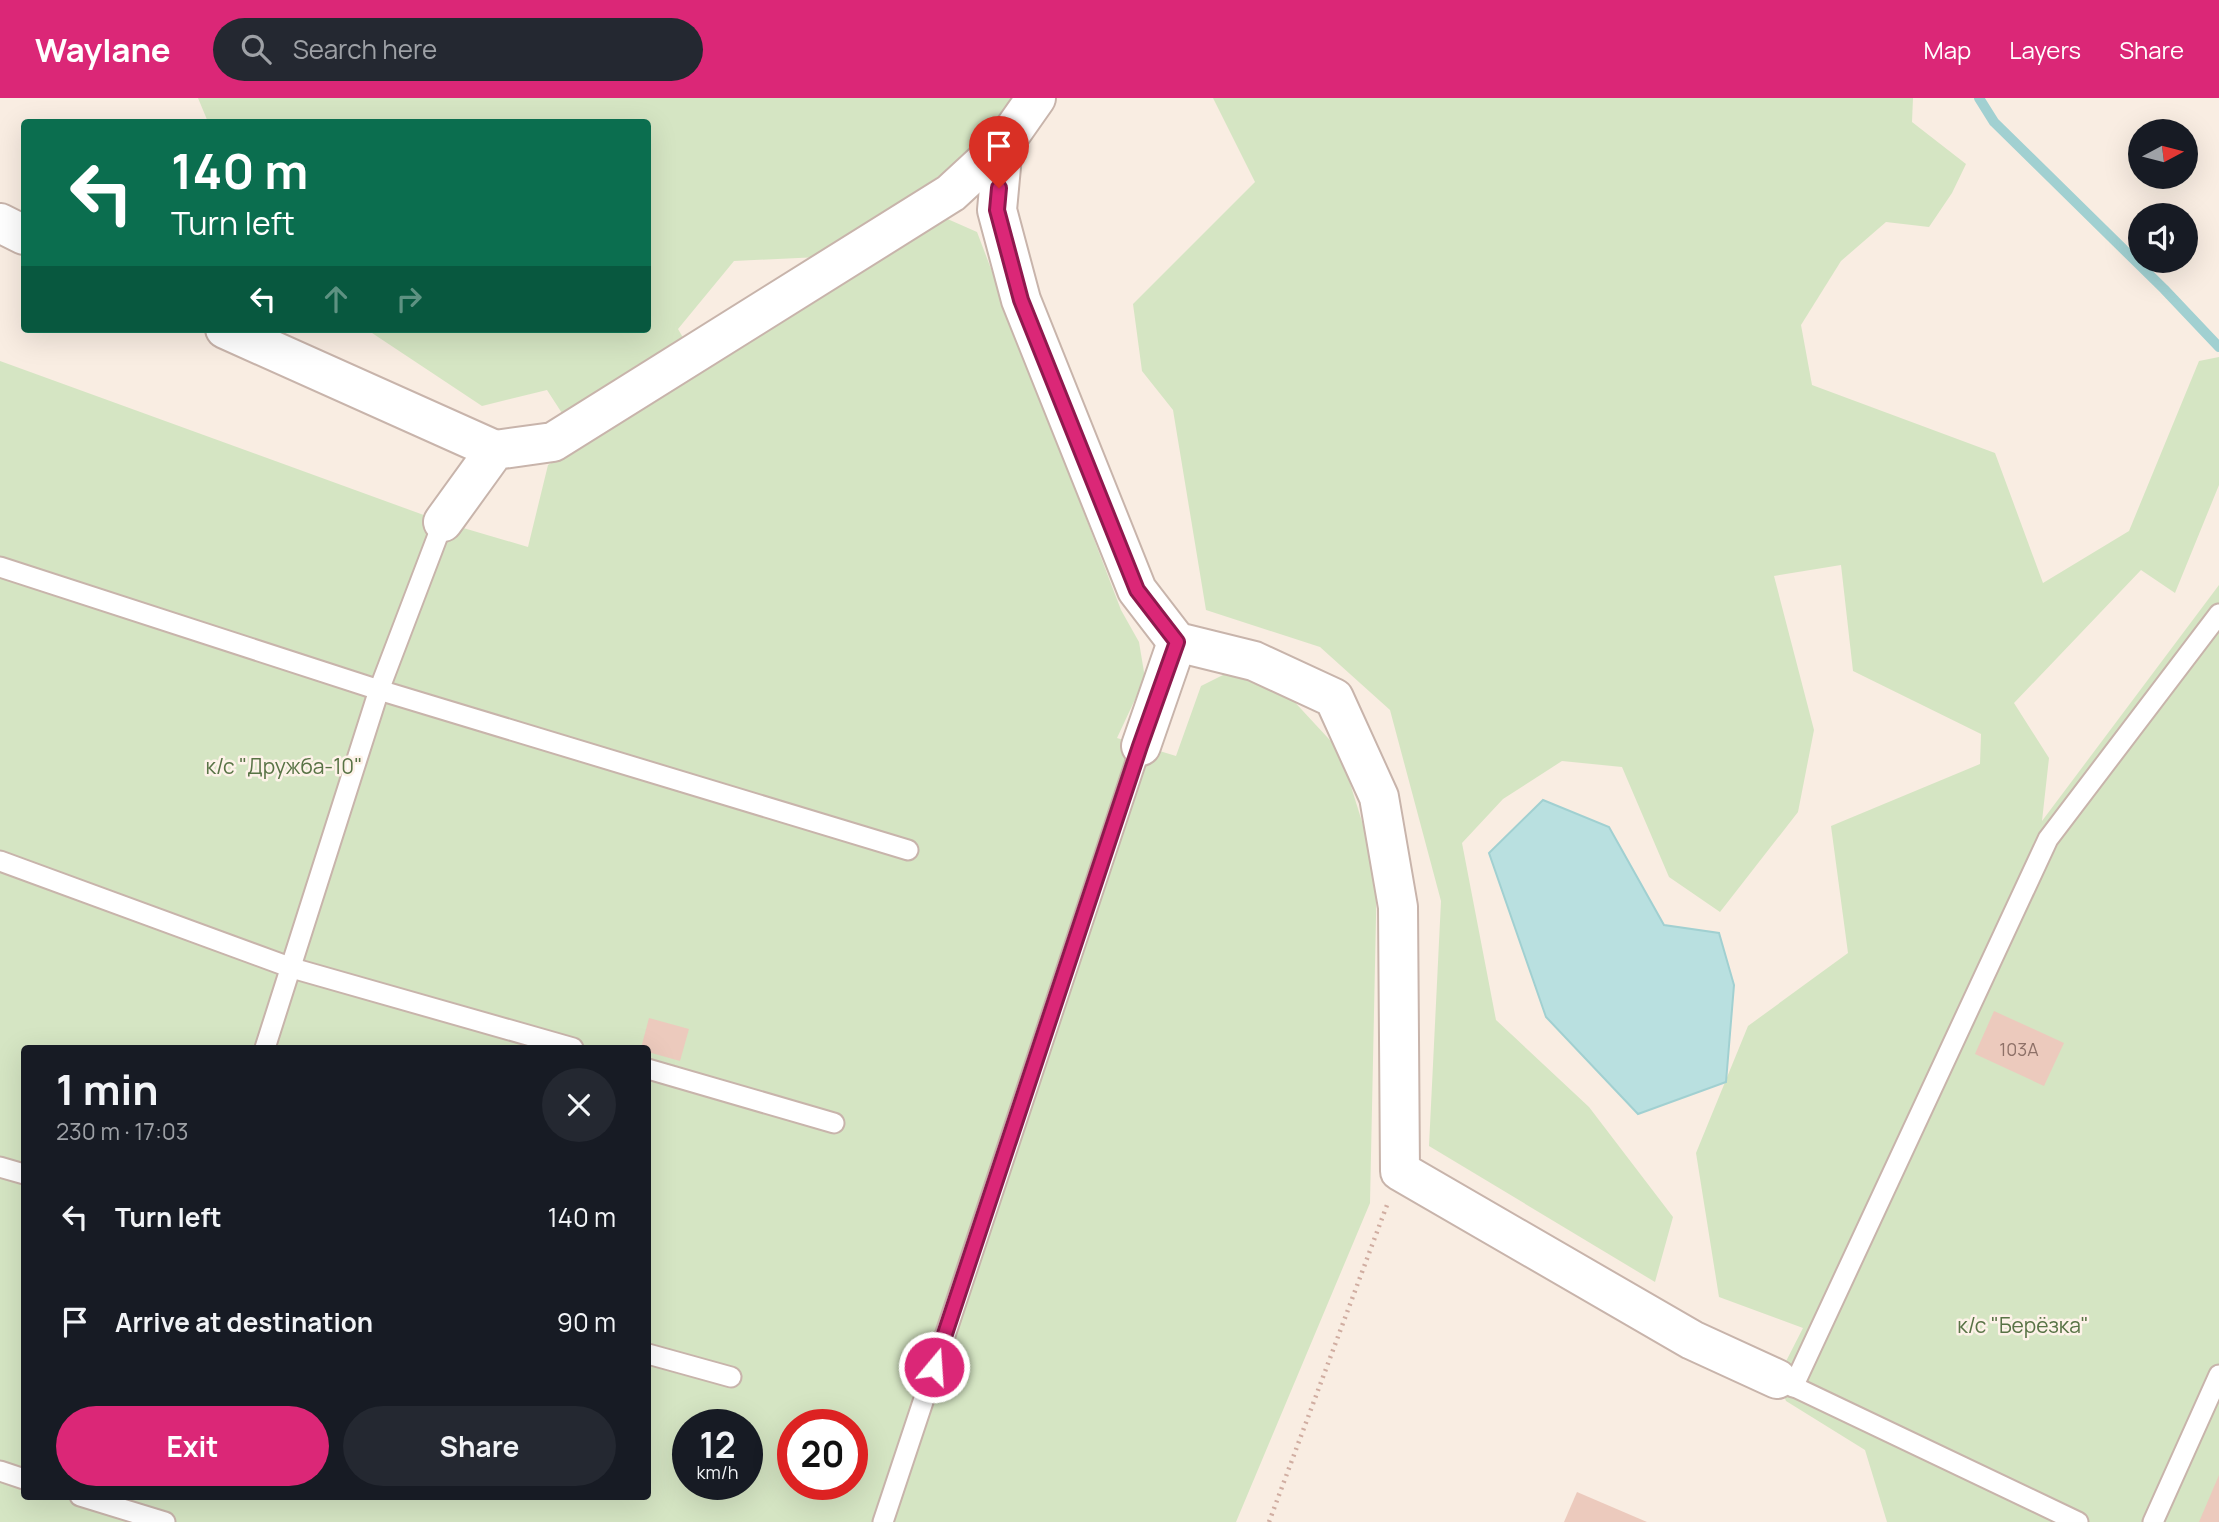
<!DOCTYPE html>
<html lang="en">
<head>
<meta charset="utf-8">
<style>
  body { margin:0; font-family:Manrope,sans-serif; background:#242831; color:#f1f3f6; height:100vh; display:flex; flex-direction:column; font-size:26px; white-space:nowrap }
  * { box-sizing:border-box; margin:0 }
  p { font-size:23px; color:#9ea1a6 }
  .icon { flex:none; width:38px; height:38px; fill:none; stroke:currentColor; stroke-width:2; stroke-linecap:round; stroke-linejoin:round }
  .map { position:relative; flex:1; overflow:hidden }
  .sheet { position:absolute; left:21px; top:947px; width:630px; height:455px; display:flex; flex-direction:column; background:#171b24; border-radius:7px; box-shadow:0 7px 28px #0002 }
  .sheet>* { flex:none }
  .top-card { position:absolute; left:21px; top:21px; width:630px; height:214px; border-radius:7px; box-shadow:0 7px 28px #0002; background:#0b6e4f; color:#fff; overflow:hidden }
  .needle { width:46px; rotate:83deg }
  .controls { position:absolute; left:2128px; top:21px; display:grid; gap:14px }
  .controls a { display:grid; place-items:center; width:70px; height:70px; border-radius:50%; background:#171b24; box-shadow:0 7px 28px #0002; font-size:35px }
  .speed { position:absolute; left:672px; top:1311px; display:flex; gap:14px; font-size:35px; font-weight:700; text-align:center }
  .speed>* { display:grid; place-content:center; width:91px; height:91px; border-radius:50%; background:#171b24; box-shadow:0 7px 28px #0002; line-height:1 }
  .speed small { font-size:18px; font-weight:400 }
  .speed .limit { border:10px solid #d22; background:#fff; color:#111 }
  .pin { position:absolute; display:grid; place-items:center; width:60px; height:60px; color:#fff; margin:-72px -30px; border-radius:50% 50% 50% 0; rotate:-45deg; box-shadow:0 0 7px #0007 }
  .pin .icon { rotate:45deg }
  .me { position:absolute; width:77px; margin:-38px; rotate:18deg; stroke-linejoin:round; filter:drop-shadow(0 0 5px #0008) }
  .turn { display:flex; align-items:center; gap:24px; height:147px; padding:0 35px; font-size:32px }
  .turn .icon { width:91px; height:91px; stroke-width:2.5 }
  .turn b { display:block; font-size:49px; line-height:60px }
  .lanes { display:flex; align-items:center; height:66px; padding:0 35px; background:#0003; justify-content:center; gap:35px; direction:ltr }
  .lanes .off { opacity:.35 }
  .round { display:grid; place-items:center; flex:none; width:74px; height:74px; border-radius:37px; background:#242831 }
  .head { display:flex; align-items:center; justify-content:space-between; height:119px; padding:0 35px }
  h1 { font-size:42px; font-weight:700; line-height:52px }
  .cta { display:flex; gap:14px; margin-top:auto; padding:14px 35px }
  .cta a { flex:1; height:80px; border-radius:42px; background:#db2777; color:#fff; font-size:28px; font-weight:700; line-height:80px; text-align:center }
  .cta a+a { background:#242831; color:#f1f3f6 }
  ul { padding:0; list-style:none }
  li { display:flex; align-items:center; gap:21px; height:105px; padding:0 35px }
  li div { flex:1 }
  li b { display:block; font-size:26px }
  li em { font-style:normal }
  header { display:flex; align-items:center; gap:42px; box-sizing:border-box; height:98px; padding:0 35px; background:#db2777; color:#fff }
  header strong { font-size:33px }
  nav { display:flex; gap:38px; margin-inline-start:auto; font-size:24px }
  .search { width:490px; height:63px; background:#242831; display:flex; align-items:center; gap:18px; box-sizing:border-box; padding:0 24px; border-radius:38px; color:#9ea1a6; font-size:26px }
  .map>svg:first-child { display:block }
  .green { fill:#d5e5c3; fill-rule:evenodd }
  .water { fill:#b9e0e0; stroke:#a1d0d1; stroke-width:2 }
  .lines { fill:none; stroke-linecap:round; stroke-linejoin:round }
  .stream { stroke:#a1d0d1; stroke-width:10 }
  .building { fill:#eccabd }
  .service-casing { stroke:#c8b4ab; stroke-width:23 }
  .minor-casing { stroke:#c8b4ab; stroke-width:42 }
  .path { stroke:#d0ada1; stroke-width:4.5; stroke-dasharray:2 5; stroke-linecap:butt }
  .service { stroke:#fff; stroke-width:19 }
  .minor { stroke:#fff; stroke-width:38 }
  .route-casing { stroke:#8e194d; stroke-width:18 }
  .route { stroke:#db2777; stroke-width:12 }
  .labels { text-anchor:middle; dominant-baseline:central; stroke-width:5; stroke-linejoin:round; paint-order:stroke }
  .number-label { font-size:18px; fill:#8e7168 }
  .park-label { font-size:21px; fill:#587345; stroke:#fdf2e8 }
</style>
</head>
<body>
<header>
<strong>Waylane</strong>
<div class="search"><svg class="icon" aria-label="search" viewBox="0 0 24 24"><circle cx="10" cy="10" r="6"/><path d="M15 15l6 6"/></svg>Search here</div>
<nav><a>Map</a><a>Layers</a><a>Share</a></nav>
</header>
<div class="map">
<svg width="2219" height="1424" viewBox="0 0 2219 1424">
  <rect width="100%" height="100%" fill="#f9ede2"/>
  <g class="green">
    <path d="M198 0H1018L992 42 819 159 734 163 678 231 692 255 569 326 547 292 482 308 366 231H648V24H208Z"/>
    <path d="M1213 0H1913L1912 24 1966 66 1952 95 1929 129 1886 124 1841 163 1801 227 1812 287 1995 355 2043 485 2129 433 2199 263 2219 259V387L2175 495 2141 472 2014 605 2049 660 2042 723 2219 487V1424H1887L1865 1352 1786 1303 1777 1281 1803 1230 1719 1199 1696 1055 1748 928 1848 855 1831 728 1980 666 1981 636 1853 573 1841 467 1774 478 1814 632 1798 714 1720 814 1669 779 1622 669 1562 663 1503 701 1462 745 1496 922 1589 1009 1673 1119 1655 1184 1429 1048 1441 803 1390 612 1320 549 1206 512 1173 312 1142 273 1133 206 1255 84Z"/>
    <path d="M943 119 977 134 1121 512 1139 544 1145 580 1117 640 1176 658 1201 588 1231 573 1290 599 1340 653 1377 772 1370 1105 1236 1424H0V263L443 424 528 449 548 367ZM24 950H648V1398H24ZM688 1326H747V1386H688ZM793 1326H852V1386H793Z"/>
  </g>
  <path class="water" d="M1543 702 1609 729 1664 827 1719 835 1734 887 1726 984 1638 1016 1546 919 1489 755Z"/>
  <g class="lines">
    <path class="stream" d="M1979 0 1994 24 2164 191 2219 249"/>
  </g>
  <g class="building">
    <path d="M1994 913 2064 945 2044 988 1975 956Z"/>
    <path d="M649 920 689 931 680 963 648 954V950H641Z"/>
    <path d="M2219 1377V1424H2199Z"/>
    <path d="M1577 1394 1647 1424H1564Z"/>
  </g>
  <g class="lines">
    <defs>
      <g id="service">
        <path d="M0 469 379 592 908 752"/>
        <path d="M0 763 292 870 573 950"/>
        <path d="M265 950 379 592 443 424"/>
        <path d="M648 971 834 1025"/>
        <path d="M0 1069 24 1076"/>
        <path d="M648 1256 731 1279"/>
        <path d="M1782 1283 2078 1424"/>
        <path d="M1793 1289 2048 741 2219 516"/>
        <path d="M0 1373 24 1381"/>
        <path d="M80 1398 165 1424"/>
        <path d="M883 1424 1141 648"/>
        <path d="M2153 1424 2219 1277"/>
      </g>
      <g id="minor">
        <path d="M1003 47 997 112 1021 202 1137 492 1177 544 1254 563 1334 600 1379 699 1398 809 1400 1073 1692 1242 1777 1281"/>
        <path d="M0 125 24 137"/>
        <path d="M225 231 495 352"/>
        <path d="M443 424 495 352 553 344 951 95 1003 47 1036 0"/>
        <path d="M1141 648 1177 544"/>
      </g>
    </defs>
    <use href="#service" class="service-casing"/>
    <use href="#minor" class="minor-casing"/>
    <path class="path" d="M1269 1424 1387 1107"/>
    <use href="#service" class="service"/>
    <use href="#minor" class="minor"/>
  </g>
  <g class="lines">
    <defs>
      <path id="route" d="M934 1269 1140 648 1177 544 1137 492 1021 202 997 112 999 90"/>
    </defs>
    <use href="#route" class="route-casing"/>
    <use href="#route" class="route"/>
  </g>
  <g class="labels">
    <g class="number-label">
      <text x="2019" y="951">103А</text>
    </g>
    <g class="park-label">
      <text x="284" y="668">к/с "Дружба-10"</text>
      <text x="2023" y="1227">к/с "Берёзка"</text>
    </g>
  </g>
</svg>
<div class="controls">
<a><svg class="needle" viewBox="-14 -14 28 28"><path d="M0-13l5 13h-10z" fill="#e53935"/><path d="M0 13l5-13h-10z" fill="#9ea1a6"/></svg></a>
<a><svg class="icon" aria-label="sound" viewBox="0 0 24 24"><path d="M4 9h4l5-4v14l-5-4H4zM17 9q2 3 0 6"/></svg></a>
</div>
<div class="speed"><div>12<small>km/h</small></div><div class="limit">20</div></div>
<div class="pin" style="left:999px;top:90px;background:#d93025"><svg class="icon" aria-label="arrive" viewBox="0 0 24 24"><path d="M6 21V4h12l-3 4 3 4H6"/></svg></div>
<svg class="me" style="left:934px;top:1269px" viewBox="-20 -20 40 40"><circle r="17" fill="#db2777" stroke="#fff" stroke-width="3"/><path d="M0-11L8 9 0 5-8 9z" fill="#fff"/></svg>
<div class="top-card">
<div class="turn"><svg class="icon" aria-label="left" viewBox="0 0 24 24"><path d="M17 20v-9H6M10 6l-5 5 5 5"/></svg><div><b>140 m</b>Turn left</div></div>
<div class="lanes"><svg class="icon" aria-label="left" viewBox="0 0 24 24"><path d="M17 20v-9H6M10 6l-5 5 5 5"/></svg><svg class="icon off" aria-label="ahead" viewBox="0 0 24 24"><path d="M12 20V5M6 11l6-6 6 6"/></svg><svg class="icon off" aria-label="right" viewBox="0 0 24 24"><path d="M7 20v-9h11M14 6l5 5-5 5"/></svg></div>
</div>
<section class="sheet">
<div class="head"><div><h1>1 min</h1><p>230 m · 17:03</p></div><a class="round"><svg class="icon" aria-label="close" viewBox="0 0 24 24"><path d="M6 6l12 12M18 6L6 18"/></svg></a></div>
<ul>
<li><svg class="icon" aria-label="left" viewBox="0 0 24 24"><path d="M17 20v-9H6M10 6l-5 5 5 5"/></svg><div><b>Turn left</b></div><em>140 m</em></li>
<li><svg class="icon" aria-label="arrive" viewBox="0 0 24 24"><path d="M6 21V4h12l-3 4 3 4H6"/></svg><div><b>Arrive at destination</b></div><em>90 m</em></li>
</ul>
<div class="cta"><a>Exit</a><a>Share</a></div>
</section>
</div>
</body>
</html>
